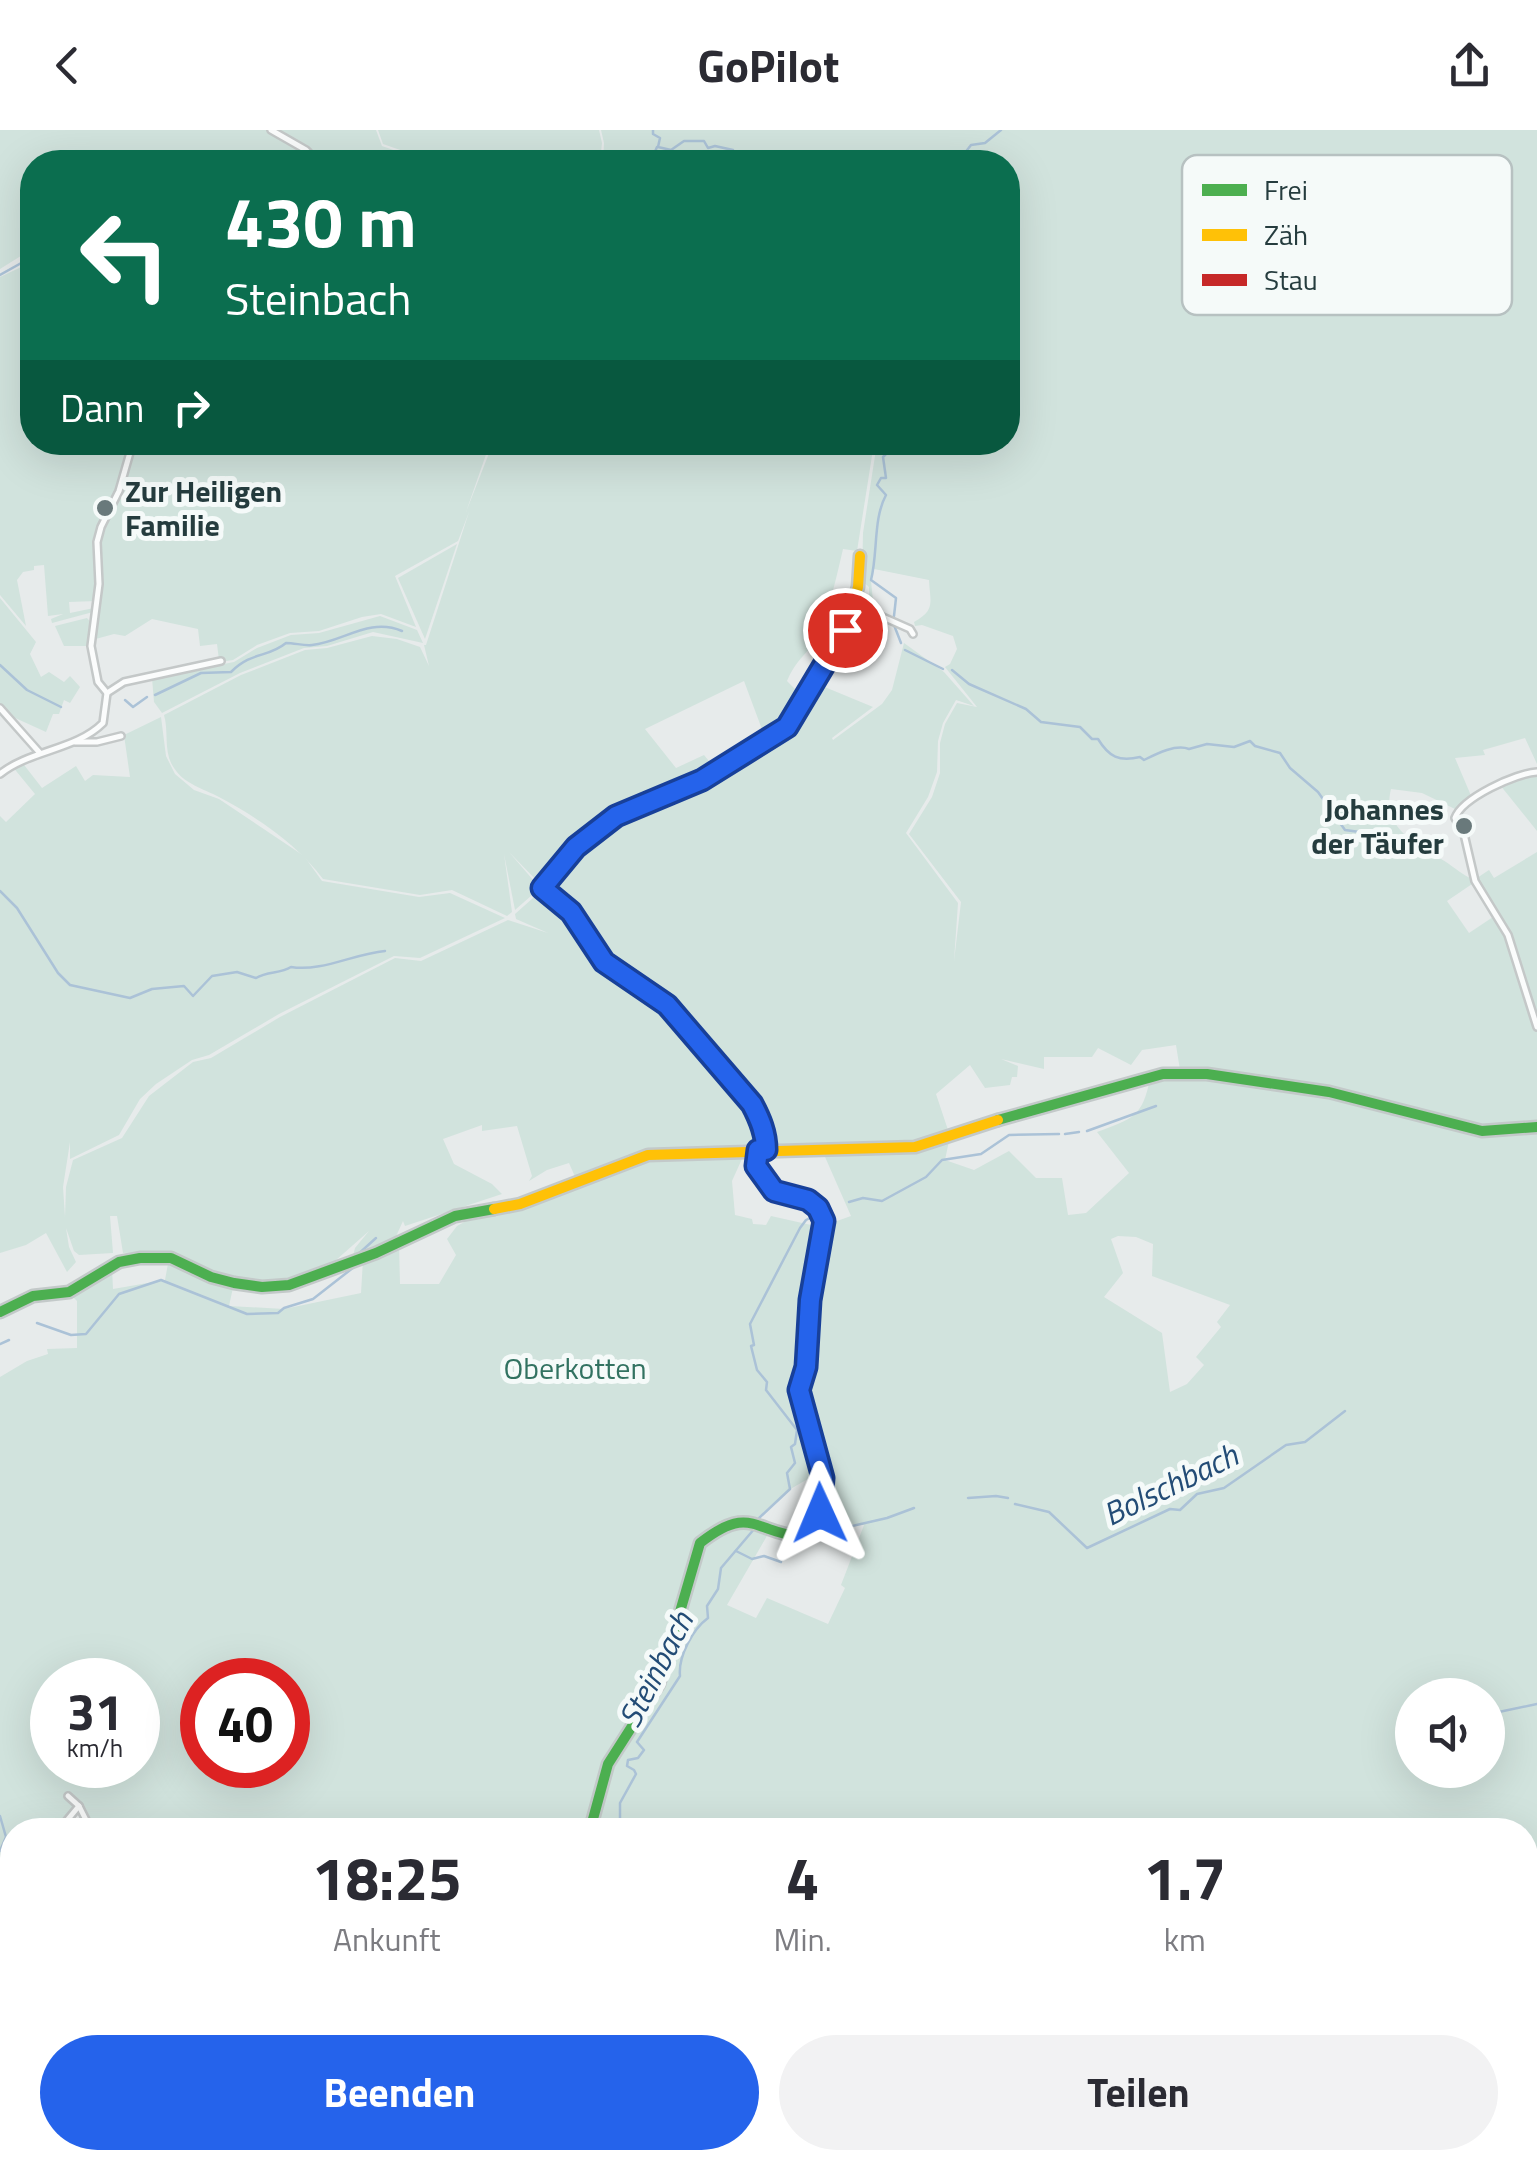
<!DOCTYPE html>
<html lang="de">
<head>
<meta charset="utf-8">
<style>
  body { margin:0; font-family:"Titillium Web",sans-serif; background:#f2f2f3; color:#2b2b33; height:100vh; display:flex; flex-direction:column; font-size:38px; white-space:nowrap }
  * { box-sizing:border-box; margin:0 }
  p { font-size:32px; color:#7c7c81 }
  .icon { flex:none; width:55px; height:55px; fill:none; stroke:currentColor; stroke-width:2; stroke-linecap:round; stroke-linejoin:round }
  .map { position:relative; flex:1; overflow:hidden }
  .drawer { position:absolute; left:0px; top:1688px; width:1538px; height:352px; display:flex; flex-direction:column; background:#fff; border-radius:40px 40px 0 0; box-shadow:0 10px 40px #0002 }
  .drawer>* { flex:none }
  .hud { position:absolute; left:20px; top:20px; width:1000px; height:305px; border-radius:40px; box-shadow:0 10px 40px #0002; background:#0b6e4f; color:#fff; overflow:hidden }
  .controls { position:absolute; left:1395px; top:1548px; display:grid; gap:20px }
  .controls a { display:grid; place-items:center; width:110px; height:110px; border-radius:50%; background:#fff; box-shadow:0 10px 40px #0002; font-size:50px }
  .speed { position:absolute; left:30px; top:1528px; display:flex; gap:20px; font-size:50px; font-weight:700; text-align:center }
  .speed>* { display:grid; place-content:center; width:130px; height:130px; border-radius:50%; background:#fff; box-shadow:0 10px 40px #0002; line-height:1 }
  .speed small { font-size:25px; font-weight:400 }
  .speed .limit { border:15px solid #d22; background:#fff; color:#111 }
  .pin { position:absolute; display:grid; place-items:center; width:85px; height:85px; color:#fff; margin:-42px; border:5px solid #fff; border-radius:50%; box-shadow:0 2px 10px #0007 }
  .me { position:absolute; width:110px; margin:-55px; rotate:359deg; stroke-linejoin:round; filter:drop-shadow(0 0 8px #0008) }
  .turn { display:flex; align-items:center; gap:35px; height:210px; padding:0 40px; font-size:45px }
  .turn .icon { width:130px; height:130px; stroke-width:2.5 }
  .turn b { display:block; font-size:70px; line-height:85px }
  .then { display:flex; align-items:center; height:95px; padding:0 40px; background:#0003; gap:20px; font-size:38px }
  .eta { display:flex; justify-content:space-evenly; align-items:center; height:170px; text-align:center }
  .eta b { font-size:60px; font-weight:700; line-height:70px }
  .primary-button { display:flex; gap:20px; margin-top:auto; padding:20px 40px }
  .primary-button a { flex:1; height:115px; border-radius:60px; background:#2563eb; color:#fff; font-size:40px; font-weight:700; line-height:115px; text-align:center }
  .primary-button a+a { background:#f2f2f3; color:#2b2b33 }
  header { display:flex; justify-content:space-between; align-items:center; height:130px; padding:0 40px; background:#fff; font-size:45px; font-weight:700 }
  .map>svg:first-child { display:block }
  .green { fill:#d1e3dd; fill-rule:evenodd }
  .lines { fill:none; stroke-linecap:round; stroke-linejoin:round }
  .stream { stroke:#abc2d7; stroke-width:2.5 }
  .street-casing { stroke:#c4c8c8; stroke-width:10 }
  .fast-casing { stroke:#c3c9c9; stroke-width:15 }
  .slow-casing { stroke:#c3c9c9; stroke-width:15 }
  .jam-casing { stroke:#c3c9c9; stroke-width:15 }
  .street { stroke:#fbfcfc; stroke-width:5 }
  .fast { stroke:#4caf50; stroke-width:10 }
  .slow { stroke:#ffc107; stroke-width:10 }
  .jam { stroke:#c62828; stroke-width:10 }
  .route-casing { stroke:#184099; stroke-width:25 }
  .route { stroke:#2563eb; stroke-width:18 }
  .poi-dot { fill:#69797b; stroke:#f5faf9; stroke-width:4 }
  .labels { text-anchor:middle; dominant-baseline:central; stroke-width:10; stroke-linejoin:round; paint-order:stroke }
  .poi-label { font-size:30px; font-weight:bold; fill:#253c3e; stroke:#f5faf9; text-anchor:start }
  .park-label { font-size:30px; fill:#327261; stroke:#f5faf9 }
  .water-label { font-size:32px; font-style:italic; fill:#234c76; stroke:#f5faf9 }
  .key { fill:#f5faf9; stroke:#b7c1c1; stroke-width:2.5 }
  .key-label { font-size:28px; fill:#253c3e }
</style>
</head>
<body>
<header><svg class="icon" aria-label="back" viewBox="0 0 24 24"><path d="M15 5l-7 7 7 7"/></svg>GoPilot<svg class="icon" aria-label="share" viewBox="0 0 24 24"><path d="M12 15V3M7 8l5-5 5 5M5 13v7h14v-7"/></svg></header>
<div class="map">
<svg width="1537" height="2039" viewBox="0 0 1537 2039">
  <rect width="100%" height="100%" fill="#e7ebeb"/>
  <g class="green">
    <path d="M0 0H267L301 19 291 32H282L269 24 263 32H32V119L0 139Z"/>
    <path d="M271 0H376L382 16 425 31 459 32H325Z"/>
    <path d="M378 0H599L602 13 600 32H463L457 29H426L383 14Z"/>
    <path d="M601 0H1537V634L1525 608 1483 620 1485 625 1455 628 1472 668 1455 679 1422 663 1391 659C1381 700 1418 714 1446 732 1455 738 1463 745 1474 750L1489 740 1494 748 1537 722V2039H897L899 2028H1525V1700H93L79 1677 59 1700H12V1742L7 1746 12 1754V1846L0 1828V1247L27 1231 48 1224 47 1219 77 1218V1171L69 1163 112 1138 113 1159 165 1150 169 1128 234 1153 229 1176 284 1179 361 1163 363 1130 399 1114 400 1154H439L456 1125 447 1109 457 1096 466 1091 467 1084 512 1078 643 1028 709 1021 647 1022 576 1049 569 1033 547 1040 529 1051 532 1046 517 996 482 1001V995L443 1009 454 1034 492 1054 502 1064 405 1096 403 1091 393 1113 352 1130 355 1118 369 1101 327 1138 279 1153H258L209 1143 166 1121 123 1123 117 1086H110L113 1123 79 1125 74 1121 66 1098 69 1117 76 1132 67 1142 46 1103 26 1115 0 1123V686L6 692 35 664 12 636 21 631 42 658 76 636 85 651 93 645 130 647 124 605 161 587 166 626 175 644 194 660 219 669 304 726 322 751 419 767 450 763 505 788 420 828 394 826 279 884 209 925 192 930 156 954 140 969 119 1005 70 1029V1012L63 1057 65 1087 66 1057 73 1030 122 1008 149 966 193 932 211 928 280 887 395 828 421 831 508 790 548 803 516 789 515 784 542 760 568 783 600 831 663 868 666 859 662 865H658L606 831 580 790 544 758 594 707 615 691 719 645 788 599 815 553 873 577 832 608 833 610 882 574 892 560 904 513 944 542 974 576 956 570 943 593 938 611 937 642 928 667 906 703 958 773 954 831 961 772 909 704 932 667 940 643V613L945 594 957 573 977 577 945 537 950 534 957 519 953 506 922 495 915 496 914 492C936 480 930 472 929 450L874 439 871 451 874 480 869 478V457L862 451 863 403 877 313 1008 312V32H603L604 13ZM1475 752 1496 785 1469 803 1447 771ZM1176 915 1180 940 1329 960 1474 998C1368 974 1259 940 1150 948 1143 987 1132 989 1097 1002L1129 1043 1086 1083 1068 1085 1062 1048H1036L1009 1021 974 1040 945 1030 950 1006 936 964 970 935 985 958 1010 955 1012 947H1017L1018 936 1001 929 1044 939V927H1092L1098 918 1131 935 1142 920ZM860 1016 822 1020 851 1086 820 1097 771 1086 766 1095 753 1094 752 1089 735 1085 732 1051 746 1020ZM1118 1106 1136 1107 1153 1114 1152 1146 1230 1175 1217 1192 1221 1197 1196 1227 1204 1235 1187 1254 1170 1262 1162 1203 1104 1167 1123 1143 1111 1109ZM820 1342 817 1392 864 1395 841 1455 845 1458 828 1494 767 1468 756 1488 727 1475 771 1399 756 1389 787 1361ZM52 1550H138V1635H52ZM202 1550H288V1635H202ZM1412 1565H1488V1640H1412Z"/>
    <path d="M32 132V312L131 313 122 349 112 372 105 370 101 381 106 383C92 420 99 434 96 471L69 472 70 483 94 478 93 482 52 493 51 489 63 484 48 486 44 435 34 436V440L23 442 17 450 26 496 0 465V147Z"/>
    <path d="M135 313H490L466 382 493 313H874L857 421 843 419C837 445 825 501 809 519 799 531 794 535 787 551L801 565 813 553 790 592 766 610 744 551 645 599 676 638 704 625 717 641 614 685 579 712 542 756 509 722 540 758 515 780 504 724 512 782 507 786 452 760 420 765 323 749C298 715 257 687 219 667 204 659 184 654 174 638 163 623 169 601 164 585L241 545 305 520 327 518 372 506 397 509 420 517 429 536 424 515H426L469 382 458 411 395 446 416 497 381 484 362 487 319 501 290 503 257 515 233 530 201 535V532L219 530 217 514 200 516 198 499 152 489 125 506 114 504 92 510 102 453 100 409 108 386 122 361Z"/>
    <path d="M457 414 425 509 398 448Z"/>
    <path d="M0 468 36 512 30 524 41 547 49 542 64 552 70 546 80 557 70 573 64 570 59 584H53L46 602 13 587 0 574Z"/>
    <path d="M380 486 417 500 423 513 373 502 327 516 304 518 240 543 162 583 154 572 152 548 234 532 257 518 291 505 319 503Z"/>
    <path d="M87 488 92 494 89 516H64L55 496Z"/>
    <path d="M1521 641H1537V701L1500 655Z"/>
    <path d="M0 1893 12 1911V2028H168L176 2039H0Z"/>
    <path d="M242 2028H846L839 2039H251Z"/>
  </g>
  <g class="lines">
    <g class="stream">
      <path d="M653 0V4L660 8 658 17 671 20 684 11H704L708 18 715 16 733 20 734 26 748 32"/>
      <path d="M657 17 654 24 660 32"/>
      <path d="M940 32 951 27 961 28 971 15 985 13 1001 0"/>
      <path d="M0 145 32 127"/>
      <path d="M889 312 893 317 883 327 886 348H881L877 355 886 365C873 389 878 423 871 450L896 468 894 486"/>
      <path d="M894 495 901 513"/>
      <path d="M905 520 943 539"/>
      <path d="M0 535 27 560 61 577"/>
      <path d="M952 540 969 554 1026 579 1041 592 1080 597 1092 609H1098C1109 627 1119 632 1140 627L1144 630C1158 623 1176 614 1189 619L1207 614 1234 617 1250 611 1255 616 1280 623 1290 638 1318 662 1345 700 1367 703"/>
      <path d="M155 565 201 543 231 542C252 521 268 528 286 513 295 513 304 516 312 515 343 512 369 487 402 501"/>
      <path d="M125 570 133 577 147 567"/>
      <path d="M0 761 17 778 58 843 70 855 130 868 152 859 184 856 193 866 212 846 237 842 256 848C268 841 280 844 291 837 322 842 353 824 385 821"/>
      <path d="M1087 1001 1156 976"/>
      <path d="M1065 1004 1079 1002"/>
      <path d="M849 1072 863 1068 882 1071 926 1047 942 1030 981 1024 1009 1005 1059 1004"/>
      <path d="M825 1084 830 1083"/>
      <path d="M355 1127 376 1108"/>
      <path d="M37 1193 71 1205 86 1204 119 1164 161 1150 247 1184 278 1183 284 1178 313 1169 354 1137"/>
      <path d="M0 1214 9 1210"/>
      <path d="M968 1368 996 1366 1008 1368"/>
      <path d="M1015 1374 1049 1382 1087 1418 1170 1379 1180 1380 1197 1364 1224 1358 1286 1315 1305 1312 1345 1281"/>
      <path d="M759 1388 790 1359 787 1343 795 1333 791 1317 795 1314 797 1300 766 1260 767 1252 757 1240 751 1216 754 1215 750 1194 800 1098 806 1090 816 1085"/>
      <path d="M813 1405 887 1388 914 1378"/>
      <path d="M736 1421 752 1429 764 1426 781 1432"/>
      <path d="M1494 1583 1537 1574"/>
      <path d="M0 1686 6 1707 0 1721"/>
      <path d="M612 1700 620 1690V1673L636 1644 634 1640 627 1636 628 1630 638 1628 644 1620 637 1612 680 1546C678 1526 693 1499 708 1488L707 1476 718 1459 721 1438 755 1398"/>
      <path d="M757 1700 763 1693 814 1694"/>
      <path d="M0 1737 12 1762"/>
      <path d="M0 2014 12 2016"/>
      <path d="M271 2028 280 2039"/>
      <path d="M729 2039 740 2028"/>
    </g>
    <defs>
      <g id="street">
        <path d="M271 0 306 20 309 23 303 32"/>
        <path d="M850 487 876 484 910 499 913 504"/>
        <path d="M107 563 124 552 221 531"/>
        <path d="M0 578 39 622"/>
        <path d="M75 612H97L121 606"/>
        <path d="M1537 642C1516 643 1462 668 1455 688L1464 704 1475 751 1508 805 1537 897"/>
        <path d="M0 644C30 620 76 620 103 593L107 563 98 552 91 516 99 454 97 412 101 397 119 361 133 312"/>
        <path d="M68 1666 79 1676 91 1700"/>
        <path d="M59 1700 79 1676"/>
        <path d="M865 2039 869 2028"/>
      </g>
      <g id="fast">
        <path d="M998 990 1163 944H1207L1329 962 1482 1001 1537 997"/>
        <path d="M0 1182 33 1166 69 1162 119 1132 140 1128H171L211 1147 234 1153 262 1157 289 1155 376 1123 455 1086 494 1079"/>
        <path d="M590 1700 608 1634 659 1554 700 1413C751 1373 754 1403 803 1407 833 1377 820 1347 811 1309"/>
        <path d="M0 1841 12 1859"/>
        <path d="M177 2028 184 2039"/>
      </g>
      <g id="slow">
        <path d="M766 1020 761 992 751 975 667 875 604 832 571 782 542 758 575 717 616 686 702 649 787 597 845 500 858 457 860 426"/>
        <path d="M494 1079 520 1074 648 1025 915 1017 998 990"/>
      </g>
      <g id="jam">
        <path d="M758 1020 756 1036C776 1069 785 1055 809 1071 815 1075 820 1085 824 1091L810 1170 806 1237 799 1260 811 1309"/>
        <path d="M0 1889 12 1906"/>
      </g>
    </defs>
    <use href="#street" class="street-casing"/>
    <use href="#fast" class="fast-casing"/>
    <use href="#slow" class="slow-casing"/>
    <use href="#jam" class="jam-casing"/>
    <use href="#street" class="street"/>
    <use href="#fast" class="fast"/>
    <use href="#slow" class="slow"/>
    <use href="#jam" class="jam"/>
  </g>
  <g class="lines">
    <defs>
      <path id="route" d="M820 1383 823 1348 799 1260 806 1237 810 1170 824 1091 818 1078 808 1070 774 1061 756 1036 758 1020H766C766 1003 760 989 752 974L667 875 604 832 571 782 542 758 576 717 616 686 702 650 787 597 845 500"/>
    </defs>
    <use href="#route" class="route-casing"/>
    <use href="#route" class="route"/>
  </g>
  <g class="poi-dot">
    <circle cx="105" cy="378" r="10"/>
    <circle cx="1464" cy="696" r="10"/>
  </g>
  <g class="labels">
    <g class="poi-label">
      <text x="125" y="361">Zur Heiligen<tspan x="125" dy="34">Familie</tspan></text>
      <text x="1444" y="679" text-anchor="end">Johannes<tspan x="1444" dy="34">der Täufer</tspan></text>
    </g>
    <g class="park-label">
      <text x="575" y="1238">Oberkotten</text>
    </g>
    <g class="water-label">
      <text transform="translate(1170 1354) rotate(-26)">Bolschbach</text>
      <text transform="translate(655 1539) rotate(-63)">Steinbach</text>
    </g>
  </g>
  <rect x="1182" y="25" width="330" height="160" rx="15" class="key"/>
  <rect x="1202" y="54" width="45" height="12" fill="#4caf50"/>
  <rect x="1202" y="99" width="45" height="12" fill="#ffc107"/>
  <rect x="1202" y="144" width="45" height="12" fill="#c62828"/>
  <g class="key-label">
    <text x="1264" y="70">Frei</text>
    <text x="1264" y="115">Zäh</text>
    <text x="1264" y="160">Stau</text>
  </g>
</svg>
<div class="controls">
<a><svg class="icon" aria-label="sound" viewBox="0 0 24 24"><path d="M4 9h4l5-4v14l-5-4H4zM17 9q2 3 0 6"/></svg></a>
</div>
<div class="speed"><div>31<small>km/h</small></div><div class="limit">40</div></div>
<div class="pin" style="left:845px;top:500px;background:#d93025"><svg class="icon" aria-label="arrive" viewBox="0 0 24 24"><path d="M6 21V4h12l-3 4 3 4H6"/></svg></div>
<svg class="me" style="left:820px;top:1383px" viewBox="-20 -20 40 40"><path d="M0-17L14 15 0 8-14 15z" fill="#2563eb" stroke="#fff" stroke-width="4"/></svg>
<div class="hud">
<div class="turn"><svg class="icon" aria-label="left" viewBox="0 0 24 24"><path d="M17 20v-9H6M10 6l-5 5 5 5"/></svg><div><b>430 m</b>Steinbach</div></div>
<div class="then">Dann<svg class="icon" aria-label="right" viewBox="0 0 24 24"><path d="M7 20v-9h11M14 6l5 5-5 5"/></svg></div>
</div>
<section class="drawer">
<div class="eta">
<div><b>18:25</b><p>Ankunft</p></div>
<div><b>4</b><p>Min.</p></div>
<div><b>1.7</b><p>km</p></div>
</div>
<div class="primary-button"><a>Beenden</a><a>Teilen</a></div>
</section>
</div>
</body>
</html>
